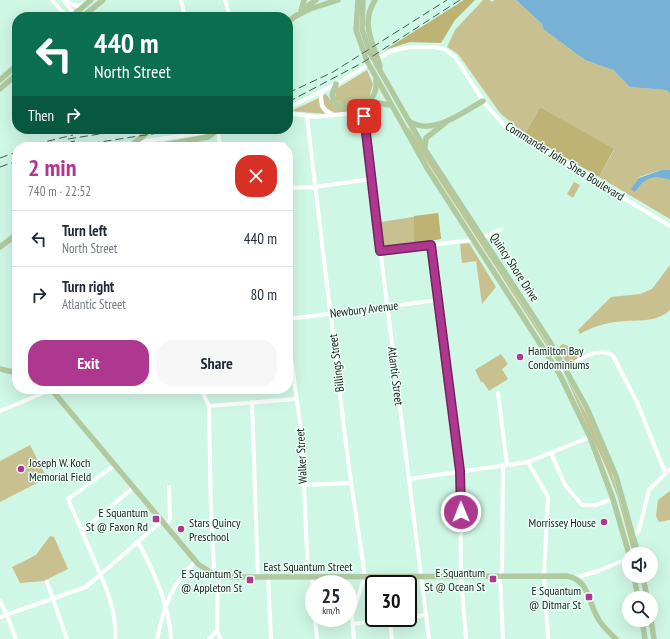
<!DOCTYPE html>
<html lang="en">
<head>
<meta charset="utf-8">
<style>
  body { margin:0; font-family:"PT Sans Narrow",sans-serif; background:#f6f6f7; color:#1f2937; height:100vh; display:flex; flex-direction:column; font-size:15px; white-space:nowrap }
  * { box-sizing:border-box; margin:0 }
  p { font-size:13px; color:#747a83 }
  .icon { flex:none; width:22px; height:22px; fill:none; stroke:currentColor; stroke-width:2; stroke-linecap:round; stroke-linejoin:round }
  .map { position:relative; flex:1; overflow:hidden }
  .side { position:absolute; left:12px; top:142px; width:281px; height:252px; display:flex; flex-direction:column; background:#fff; border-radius:16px; box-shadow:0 4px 16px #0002 }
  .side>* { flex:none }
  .guide { position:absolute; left:12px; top:12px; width:281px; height:122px; border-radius:16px; box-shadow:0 4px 16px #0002; background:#0b6e4f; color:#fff; overflow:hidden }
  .controls { position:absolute; left:622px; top:547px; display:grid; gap:8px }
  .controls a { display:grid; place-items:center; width:36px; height:36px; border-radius:50%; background:#fff; box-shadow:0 4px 16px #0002; font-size:20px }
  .speed { position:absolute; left:305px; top:575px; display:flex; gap:8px; font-size:20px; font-weight:700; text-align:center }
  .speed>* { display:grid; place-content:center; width:52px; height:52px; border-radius:50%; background:#fff; box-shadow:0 4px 16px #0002; line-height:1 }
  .speed small { font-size:10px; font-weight:400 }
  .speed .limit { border:2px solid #111; border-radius:6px; background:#fff; color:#111 }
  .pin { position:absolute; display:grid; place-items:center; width:34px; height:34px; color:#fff; margin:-17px; border-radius:8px; box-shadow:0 2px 6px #0006 }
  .me { position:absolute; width:44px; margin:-22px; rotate:359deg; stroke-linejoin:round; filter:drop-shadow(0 0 3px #0008) }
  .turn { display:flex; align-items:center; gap:14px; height:84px; padding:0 16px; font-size:18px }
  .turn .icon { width:52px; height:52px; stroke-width:2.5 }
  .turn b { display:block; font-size:28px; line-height:34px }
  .then { display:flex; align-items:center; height:38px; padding:0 16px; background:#0003; gap:8px; font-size:15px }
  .round { display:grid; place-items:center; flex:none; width:42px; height:42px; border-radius:16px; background:#f6f6f7 }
  .headline { display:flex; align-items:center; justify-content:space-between; height:68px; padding:0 16px }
  h1 { font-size:24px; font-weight:700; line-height:30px; color:#ae388f }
  .action { display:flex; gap:8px; margin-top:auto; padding:8px 16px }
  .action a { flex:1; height:46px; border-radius:16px; background:#ae388f; color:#fff; font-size:16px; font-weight:700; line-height:46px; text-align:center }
  .action a+a { background:#f6f6f7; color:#1f2937 }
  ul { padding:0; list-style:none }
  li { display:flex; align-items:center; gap:12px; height:56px; padding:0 16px; border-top:1px solid #e0e1e3 }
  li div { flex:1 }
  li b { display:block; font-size:15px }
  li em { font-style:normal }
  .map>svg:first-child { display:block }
  .green { fill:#c9c090 }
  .forest { fill:#beb275 }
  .water { fill:#77b2d6 }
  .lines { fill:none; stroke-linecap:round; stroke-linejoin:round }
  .minor { stroke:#fff; stroke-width:4 }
  .major { stroke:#b1c99f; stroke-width:5.5 }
  .rail { stroke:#485e55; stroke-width:1; stroke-dasharray:8 4; stroke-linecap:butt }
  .route-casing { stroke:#71245d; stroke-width:10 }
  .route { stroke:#ae388f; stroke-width:7 }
  .poi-dot { fill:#ae388f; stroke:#eefef7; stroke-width:1.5 }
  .labels { text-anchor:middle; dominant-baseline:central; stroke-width:3; stroke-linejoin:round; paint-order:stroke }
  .street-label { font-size:12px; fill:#13221c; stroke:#eefef7 }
  .poi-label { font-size:12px; fill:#13221c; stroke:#eefef7; text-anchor:end }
</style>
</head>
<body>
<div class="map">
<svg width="670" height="639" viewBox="0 0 670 639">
  <rect width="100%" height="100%" fill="#cff7e6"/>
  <g class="green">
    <path d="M483 0H490L491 2 495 0H516L542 24 543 29 585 60 613 70 630 87 666 90 670 93V170H660L639 177 635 192C646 177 653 175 670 180V219L599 177 614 150 540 107 525 134 500 113 458 54 447 47 455 30Z"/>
    <path d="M367 70 373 84 369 98C359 104 343 109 335 99L336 89Z"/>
    <path d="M326 94 336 107 360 108V110L336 113 327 109 324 106 323 95Z"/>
    <path d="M319 98 320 107 325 114 291 111Z"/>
    <path d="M409 128 559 362 558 363 424 157 407 129Z"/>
    <path d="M206 142 212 143 215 147H173Z"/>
    <path d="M574 182 580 185 573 198 567 194Z"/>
    <path d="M438 213 441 239 387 246 384 245 381 222Z"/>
    <path d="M469 243 496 287 482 304 476 261 462 263 460 244Z"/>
    <path d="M670 265V310C655 324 634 319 616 322 604 323 590 328 580 334L578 330 611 297 640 294 652 289Z"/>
    <path d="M563 344 573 348 578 356 577 360 569 364 566 363 559 350 560 346Z"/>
    <path d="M501 354 508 364 502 369 508 379 489 391 483 382H481L475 370Z"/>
    <path d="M565 375 588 417 611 471 636 554H633L618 498 608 472Z"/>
    <path d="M30 445 47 478 0 502V461Z"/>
    <path d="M670 491V520L659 522 656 516 658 500Z"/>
    <path d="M50 536 54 537 68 569 44 581 20 583 12 567 36 555Z"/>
  </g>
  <g class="forest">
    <path d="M464 0H475L455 20 441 43 410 42 385 50Z"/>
    <path d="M540 107 614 149 599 177 525 134Z"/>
    <path d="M438 213 441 239 414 243V216Z"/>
  </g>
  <g class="water">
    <path d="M516 0H670V93L666 90 630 87 613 70 585 60 543 29 542 24Z"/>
    <path d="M661 170H670V180C653 175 646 177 635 192L631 189 639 178Z"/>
  </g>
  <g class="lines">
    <g class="minor">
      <path d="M52 0 67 17"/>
      <path d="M64 0 76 6 85 4"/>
      <path d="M181 0 185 17"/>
      <path d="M225 0 230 17"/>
      <path d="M65 2 77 17"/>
      <path d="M321 91C320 103 322 110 333 115"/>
      <path d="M288 108 336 84 391 51 410 47H434L444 49 455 57 486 105 506 127 670 226"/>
      <path d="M288 113 315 117 363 112 429 639"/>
      <path d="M307 117 348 461 365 576 352 615 354 639"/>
      <path d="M218 130 220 147"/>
      <path d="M107 147 226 129"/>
      <path d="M252 147 284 144"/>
      <path d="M288 188 315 187 371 179"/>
      <path d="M13 237 17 243"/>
      <path d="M483 238 501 229"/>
      <path d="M431 245 460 471 461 576 466 639"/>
      <path d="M380 251 472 240"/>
      <path d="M288 319 439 300"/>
      <path d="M288 336 302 437 308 577"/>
      <path d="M559 373C573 364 597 344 613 356L637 402 665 472"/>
      <path d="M201 389 209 406 211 515 214 567 210 573"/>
      <path d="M498 393 507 465"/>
      <path d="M252 402 258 577"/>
      <path d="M209 406 296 399"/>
      <path d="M0 411 53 389"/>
      <path d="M551 453 565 485 582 505H596L613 499"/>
      <path d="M528 462 548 497 544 576 548 639"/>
      <path d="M503 466 502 570 500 576 503 639"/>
      <path d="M409 479 528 462 590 437"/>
      <path d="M303 485 351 483"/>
      <path d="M166 526 170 519 169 487"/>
      <path d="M82 531 134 487"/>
      <path d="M634 535 639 530 649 490 670 469"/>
      <path d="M136 542 141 547C156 577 169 605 171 639"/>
      <path d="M218 577 217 631 221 639"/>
      <path d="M268 577 271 639"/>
      <path d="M312 577 314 604"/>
      <path d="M574 578 598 571 629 558"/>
      <path d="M47 582 67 639"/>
      <path d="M0 601 7 615 16 639"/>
      <path d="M0 617 86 587 162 521"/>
      <path d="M408 617 426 615"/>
      <path d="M315 618 317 639"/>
      <path d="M390 620 392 639"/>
      <path d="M352 624 403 618"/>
      <path d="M115 639C117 611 106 587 95 562 86 541 77 520 68 499L115 465"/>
      <path d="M157 639C164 607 171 584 196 561"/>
      <path d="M209 639 217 631"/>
    </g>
    <g class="major">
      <path d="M358 0 356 30 367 61 427 168 559 373 590 437 613 499 629 554"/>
      <path d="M363 0 362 29 370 53 426 151 550 342 587 408 616 476 638 554"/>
      <path d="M375 0C360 24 373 42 380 66"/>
      <path d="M305 8 316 0"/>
      <path d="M301 11 304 0"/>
      <path d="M71 17 91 0"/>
      <path d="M82 17 103 0"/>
      <path d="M294 17 310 9 338 0"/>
      <path d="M288 22 297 15"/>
      <path d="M0 80 17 65"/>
      <path d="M336 84 332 95 335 104C354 112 379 104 376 80"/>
      <path d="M0 89 17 74"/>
      <path d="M363 112 378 103 390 105"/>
      <path d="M409 121C433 137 462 112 483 101"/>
      <path d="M129 147 152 129"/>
      <path d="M152 147 208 137 218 130"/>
      <path d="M425 147 426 138 445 123"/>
      <path d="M0 247 17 234"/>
      <path d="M0 369 17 373"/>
      <path d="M51 389 198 564 218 577 567 576C590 580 588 604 599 620 603 627 610 633 616 639"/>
      <path d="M634 576 638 598"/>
      <path d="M643 576 647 598"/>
      <path d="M642 620 645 639"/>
      <path d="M651 620 654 639"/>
    </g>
    <g class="rail">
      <path d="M288 93 333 72 447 0"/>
      <path d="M288 102 362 63 460 0"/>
      <path d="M68 139 131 129"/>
      <path d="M24 147 73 135"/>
      <path d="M32 147 52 142"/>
      <path d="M47 147 75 141"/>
      <path d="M68 147 184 129"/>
      <path d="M0 158 17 152"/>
      <path d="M0 167 17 161"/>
    </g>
  </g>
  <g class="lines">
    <defs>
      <path id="route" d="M364 116 380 251 431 245 460 471 461 512"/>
    </defs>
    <use href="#route" class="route-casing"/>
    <use href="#route" class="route"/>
  </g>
  <g class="poi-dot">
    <circle cx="520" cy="357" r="4"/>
    <circle cx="21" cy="469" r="4"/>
    <rect x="152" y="515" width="8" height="8" rx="2"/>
    <circle cx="604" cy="522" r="4"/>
    <circle cx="181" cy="529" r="4"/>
    <rect x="489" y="575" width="8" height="8" rx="2"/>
    <rect x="246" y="576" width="8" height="8" rx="2"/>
    <rect x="585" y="593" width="8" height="8" rx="2"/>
  </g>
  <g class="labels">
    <g class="street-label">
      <text transform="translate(565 161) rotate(32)">Commander John Shea Boulevard</text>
      <text transform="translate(515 267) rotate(57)">Quincy Shore Drive</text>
      <text transform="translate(364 309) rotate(-7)">Newbury Avenue</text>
      <text transform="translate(336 363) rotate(-97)">Billings Street</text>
      <text transform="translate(396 376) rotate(83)">Atlantic Street</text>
      <text transform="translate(301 456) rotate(-93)">Walker Street</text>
      <text x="308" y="566">East Squantum Street</text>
    </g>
    <g class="poi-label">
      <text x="528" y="350" text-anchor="start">Hamilton Bay<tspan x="528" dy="14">Condominiums</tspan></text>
      <text x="29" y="462" text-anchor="start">Joseph W. Koch<tspan x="29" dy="14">Memorial Field</tspan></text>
      <text x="148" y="512">E Squantum<tspan x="148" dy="14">St @ Faxon Rd</tspan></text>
      <text x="189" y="522" text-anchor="start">Stars Quincy<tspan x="189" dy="14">Preschool</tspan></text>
      <text x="596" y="522">Morrissey House</text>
      <text x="485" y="572">E Squantum<tspan x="485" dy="14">St @ Ocean St</tspan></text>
      <text x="242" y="573">E Squantum St<tspan x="242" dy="14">@ Appleton St</tspan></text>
      <text x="581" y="590">E Squantum<tspan x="581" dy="14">@ Ditmar St</tspan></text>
    </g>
  </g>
</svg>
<div class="controls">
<a><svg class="icon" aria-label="sound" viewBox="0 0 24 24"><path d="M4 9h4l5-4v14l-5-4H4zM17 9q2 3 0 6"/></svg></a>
<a><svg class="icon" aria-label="search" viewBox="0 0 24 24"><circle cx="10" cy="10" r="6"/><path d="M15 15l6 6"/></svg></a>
</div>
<div class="speed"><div>25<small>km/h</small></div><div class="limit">30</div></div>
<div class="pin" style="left:364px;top:116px;background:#d93025"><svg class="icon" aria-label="arrive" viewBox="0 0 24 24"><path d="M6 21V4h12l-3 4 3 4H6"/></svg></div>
<svg class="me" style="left:461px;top:512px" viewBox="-20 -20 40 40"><circle r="17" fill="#ae388f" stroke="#fff" stroke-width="3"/><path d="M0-11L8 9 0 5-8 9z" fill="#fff"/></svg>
<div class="guide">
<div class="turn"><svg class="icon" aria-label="left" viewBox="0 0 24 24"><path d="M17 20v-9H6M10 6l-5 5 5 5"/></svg><div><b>440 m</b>North Street</div></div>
<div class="then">Then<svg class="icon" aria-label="right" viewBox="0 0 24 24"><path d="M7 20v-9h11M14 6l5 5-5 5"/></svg></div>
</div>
<section class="side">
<div class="headline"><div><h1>2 min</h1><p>740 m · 22:52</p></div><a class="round" style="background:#d93025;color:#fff"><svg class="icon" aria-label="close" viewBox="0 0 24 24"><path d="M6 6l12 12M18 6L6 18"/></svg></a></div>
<ul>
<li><svg class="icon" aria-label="left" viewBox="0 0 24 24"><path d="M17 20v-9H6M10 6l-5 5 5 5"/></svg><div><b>Turn left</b><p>North Street</p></div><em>440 m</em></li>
<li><svg class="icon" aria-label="right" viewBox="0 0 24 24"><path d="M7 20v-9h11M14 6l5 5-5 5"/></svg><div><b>Turn right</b><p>Atlantic Street</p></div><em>80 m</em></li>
</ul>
<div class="action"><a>Exit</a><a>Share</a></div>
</section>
</div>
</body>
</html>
